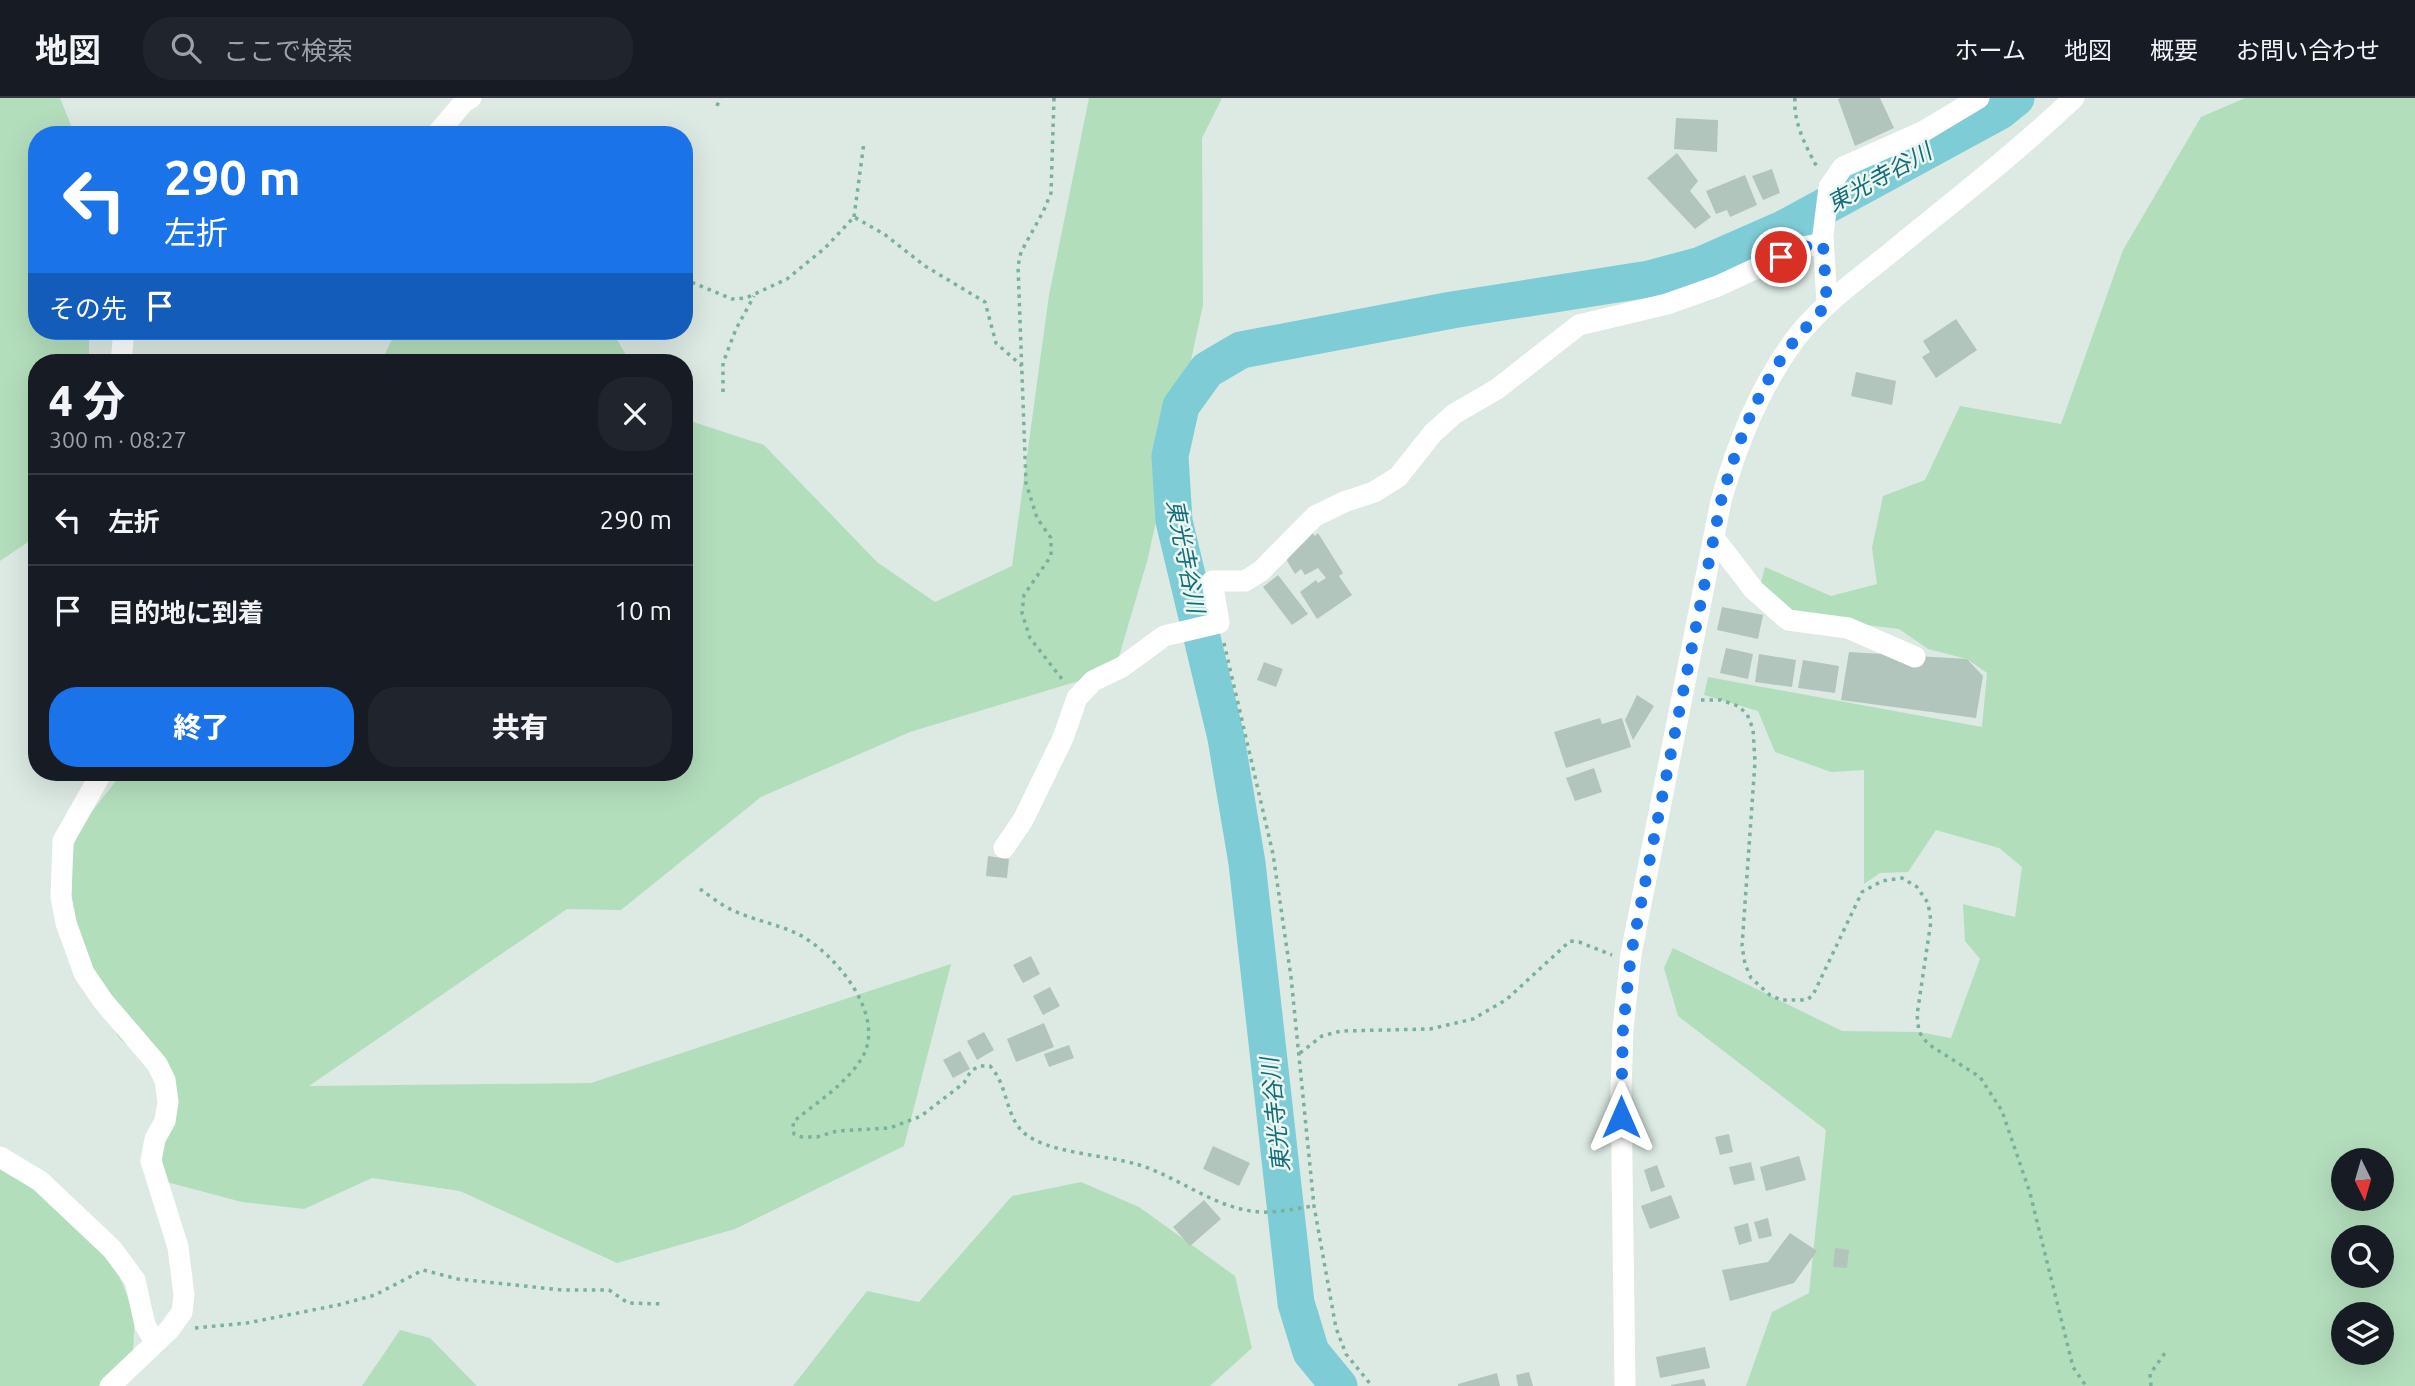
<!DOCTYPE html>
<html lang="ja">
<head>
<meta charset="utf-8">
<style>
  body { margin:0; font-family:Ubuntu,"Noto Sans JP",sans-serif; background:#20242c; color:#f1f3f6; height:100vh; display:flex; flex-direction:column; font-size:26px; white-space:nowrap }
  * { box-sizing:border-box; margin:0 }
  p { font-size:23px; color:#9ea1a6 }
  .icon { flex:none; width:38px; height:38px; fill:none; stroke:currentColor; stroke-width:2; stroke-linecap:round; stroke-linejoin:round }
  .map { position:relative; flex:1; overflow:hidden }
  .details { position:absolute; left:28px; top:256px; width:665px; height:427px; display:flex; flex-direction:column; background:#171b24; border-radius:28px; box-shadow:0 7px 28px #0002 }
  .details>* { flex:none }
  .banner { position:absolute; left:28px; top:28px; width:665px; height:214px; border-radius:28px; box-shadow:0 7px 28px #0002; background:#1a73e8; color:#fff; overflow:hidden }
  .needle { width:46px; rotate:175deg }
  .tools { position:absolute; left:2331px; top:1050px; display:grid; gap:14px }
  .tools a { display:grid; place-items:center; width:63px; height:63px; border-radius:50%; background:#171b24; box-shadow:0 7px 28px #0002; font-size:35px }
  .pin { position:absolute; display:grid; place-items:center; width:60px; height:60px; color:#fff; margin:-30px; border:4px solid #fff; border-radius:50%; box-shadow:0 2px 7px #0007 }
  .me { position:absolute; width:77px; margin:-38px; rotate:0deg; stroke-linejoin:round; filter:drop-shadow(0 0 5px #0008) }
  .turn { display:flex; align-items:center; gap:24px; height:147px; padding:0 21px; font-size:32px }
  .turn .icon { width:91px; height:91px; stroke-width:2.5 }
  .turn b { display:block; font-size:49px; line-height:60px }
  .then { display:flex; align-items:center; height:66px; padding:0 21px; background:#0003; gap:14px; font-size:26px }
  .round { display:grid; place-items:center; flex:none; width:74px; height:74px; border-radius:28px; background:#20242c }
  .headline { display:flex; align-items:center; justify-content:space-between; height:119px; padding:0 21px }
  h1 { font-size:42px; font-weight:800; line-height:52px }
  .action { display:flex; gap:14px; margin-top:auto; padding:14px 21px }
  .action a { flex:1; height:80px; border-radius:28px; background:#1a73e8; color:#fff; font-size:28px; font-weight:800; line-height:80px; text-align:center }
  .action a+a { background:#20242c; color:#f1f3f6 }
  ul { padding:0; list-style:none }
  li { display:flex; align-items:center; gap:21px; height:91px; padding:0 21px; border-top:2px solid #363941 }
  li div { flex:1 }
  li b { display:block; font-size:26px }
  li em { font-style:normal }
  header { display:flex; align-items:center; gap:42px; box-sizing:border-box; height:98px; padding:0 35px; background:#171b24; border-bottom:2px solid #363941 }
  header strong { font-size:33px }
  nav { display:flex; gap:38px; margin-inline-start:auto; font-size:24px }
  .search { width:490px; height:63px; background:#20242c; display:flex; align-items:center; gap:18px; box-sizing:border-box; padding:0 24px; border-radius:28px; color:#9ea1a6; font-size:26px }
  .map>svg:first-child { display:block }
  .green { fill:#b3debc; fill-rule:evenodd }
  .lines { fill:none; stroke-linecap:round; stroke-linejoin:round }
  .river { stroke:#7eccd6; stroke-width:37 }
  .building { fill:#b2c5bc }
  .path { stroke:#7ab19d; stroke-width:3.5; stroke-dasharray:3.5 5; stroke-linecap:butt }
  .minor { stroke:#fff; stroke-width:21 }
  .route { stroke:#1a73e8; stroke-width:12; stroke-dasharray:0 21.6 }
  .labels { text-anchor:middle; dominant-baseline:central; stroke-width:5; stroke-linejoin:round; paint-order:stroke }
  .water-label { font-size:23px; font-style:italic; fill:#136e7b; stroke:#edf7f1 }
</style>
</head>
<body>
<header>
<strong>地図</strong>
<div class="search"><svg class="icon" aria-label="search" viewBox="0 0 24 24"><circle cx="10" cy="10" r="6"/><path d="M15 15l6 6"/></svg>ここで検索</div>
<nav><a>ホーム</a><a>地図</a><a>概要</a><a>お問い合わせ</a></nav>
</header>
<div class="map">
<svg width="2415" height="1288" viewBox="0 0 2415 1288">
  <rect width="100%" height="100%" fill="#dceae3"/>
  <g class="green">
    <path d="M0 0H60L75 37H37V233H89V264H37V438L0 463Z"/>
    <path d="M1089 0H1222L1202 40 1203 207 1148 460 1115 572 910 634 761 699 621 812 567 811 309 988 591 985 951 866 904 1048 735 1131 617 1165 460 1093 372 1080 304 1111 242 1104 144 1078 172 985 119 940 65 848 75 735 123 674H684V321L764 347 877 464 935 504 1012 468 1049 197Z"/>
    <path d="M2245 0H2415V1288H1746L1772 1214 1809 1195 1826 1032 1678 918 1664 870 1673 850 1842 933 1919 934 1951 940 1980 861 1965 843 1963 806 2015 819 2022 769 1999 750 1936 732 1908 774 1880 775 1864 786V672L1831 674 1775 654 1758 613 1704 597 1708 579 1982 629 1987 575 1967 561 1928 551 1899 531 1792 518 1760 488 1765 469 1831 498 1877 486 1872 450 1883 398 1925 382 1960 308 2061 326 2123 152 2201 19ZM2343 1062H2382V1101H2343ZM2343 1139H2382V1178H2343ZM2343 1216H2382V1255H2343Z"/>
    <path d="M396 233H612L630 264H381Z"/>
    <path d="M0 1064 59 1096 111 1158 135 1217 133 1257 106 1288H0Z"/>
    <path d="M1081 1084 1139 1109 1235 1178 1252 1250 1210 1288H793L867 1193 919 1204 1012 1098Z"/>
    <path d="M400 1232 430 1240 477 1288H362Z"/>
  </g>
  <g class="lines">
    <path class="river" d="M1339 1288 1311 1254 1296 1205 1247 765 1226 640 1174 423 1170 358 1181 308 1207 272 1241 252 1452 212 1649 181 1701 167 1783 131 2000 13 2016 0"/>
  </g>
  <g class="building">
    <path d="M1841 0H1880L1894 30 1855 48 1838 1Z"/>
    <path d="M1676 20 1718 22 1717 54 1674 51Z"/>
    <path d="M1677 55 1698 83 1690 93 1711 119 1695 131 1647 80Z"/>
    <path d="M1772 71 1780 95 1763 102 1752 78Z"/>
    <path d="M1745 77 1757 107 1730 119 1727 112 1716 116 1706 93Z"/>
    <path d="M1956 221 1977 252 1936 280 1922 259 1930 254 1923 243Z"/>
    <path d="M1856 274 1896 283 1892 307 1851 298Z"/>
    <path d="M1311 434 1315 438 1318 435 1343 475 1339 478 1352 497 1317 521 1300 494 1316 482 1318 485 1326 480 1318 470 1305 477 1301 471 1295 476 1283 456Z"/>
    <path d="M1278 477 1308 516 1292 527 1263 489Z"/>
    <path d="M1722 509 1763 517 1758 541 1717 532Z"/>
    <path d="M1726 550 1753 556 1748 581 1720 575Z"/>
    <path d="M1849 554 1967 561 1983 578 1976 620 1841 602Z"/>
    <path d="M1759 556 1796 562 1792 589 1755 584Z"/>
    <path d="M1803 562 1839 568 1835 595 1798 590Z"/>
    <path d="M1264 564 1283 571 1276 589 1257 582Z"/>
    <path d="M1637 597 1654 608 1633 642 1625 622Z"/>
    <path d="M1600 620 1602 626 1622 620 1631 649 1566 670 1554 634Z"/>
    <path d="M1594 670 1602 694 1575 703 1566 680Z"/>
    <path d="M988 758 1009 761 1007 780 986 778Z"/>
    <path d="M1031 858 1040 876 1023 885 1013 867Z"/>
    <path d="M1050 889 1060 908 1043 917 1033 898Z"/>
    <path d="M1044 925 1054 949 1016 964 1007 941Z"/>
    <path d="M984 934 994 952 977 962 967 943Z"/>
    <path d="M1069 947 1074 960 1049 969 1044 956Z"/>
    <path d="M960 953 970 971 953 980 943 962Z"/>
    <path d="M1729 1036 1733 1054 1720 1057 1715 1039Z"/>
    <path d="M1213 1048 1250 1065 1239 1088 1203 1071Z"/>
    <path d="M1799 1058 1806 1082 1766 1093 1760 1069Z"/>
    <path d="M1751 1064 1755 1082 1734 1087 1729 1069Z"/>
    <path d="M1657 1067 1665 1089 1651 1094 1644 1072Z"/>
    <path d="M1671 1097 1680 1120 1650 1131 1641 1108Z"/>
    <path d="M1204 1102 1221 1121 1190 1148 1173 1129Z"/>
    <path d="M1768 1120 1772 1138 1759 1141 1754 1124Z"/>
    <path d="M1748 1125 1752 1143 1739 1147 1734 1129Z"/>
    <path d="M1790 1135 1817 1153 1794 1185 1730 1203 1722 1172 1768 1164Z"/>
    <path d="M1835 1150 1849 1152 1847 1170 1833 1169Z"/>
    <path d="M1705 1249 1710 1270 1660 1280 1656 1259Z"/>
    <path d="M1529 1274 1533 1288H1518L1516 1277Z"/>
    <path d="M1497 1275 1500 1288H1458V1286Z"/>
    <path d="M1704 1281 1706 1288H1671V1287Z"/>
  </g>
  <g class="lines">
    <g class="path">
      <path d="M1054 0 1051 95 1043 114 1021 154 1018 168 1026 385 1037 420 1051 440V458L1024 497 1022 515 1030 540 1065 585"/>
      <path d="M1795 0C1793 24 1806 49 1817 69"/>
      <path d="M717 8 720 0"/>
      <path d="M854 119 864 44"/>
      <path d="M684 181 732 201 746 200 787 181 825 150 854 119 884 136 925 168 985 204 996 245 1022 268"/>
      <path d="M723 294V265L736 231 754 198"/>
      <path d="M1224 545 1273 756 1291 879 1314 1108 1336 1230 1346 1256 1372 1288"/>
      <path d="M1701 602H1721L1738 608 1747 616 1753 631 1755 664 1742 848 1745 866 1751 880 1770 897 1781 902H1807L1813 897 1862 794 1882 783 1902 780 1917 789 1928 805 1931 823 1917 917 1919 934 1928 946 1980 979 2002 1013 2030 1095 2073 1269 2086 1288"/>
      <path d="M700 791C710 798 721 807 732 812 753 822 777 826 798 836 834 854 886 916 863 958 848 985 817 1004 793 1024L794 1036 802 1039H817L837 1033 890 1030 921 1018 964 985 971 973 979 968H990C1008 987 1005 1017 1023 1034 1045 1055 1106 1057 1136 1066 1178 1078 1216 1112 1261 1114 1278 1115 1297 1110 1314 1108"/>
      <path d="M1300 955 1322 938 1341 933 1430 931 1473 921 1506 902 1570 843 1579 844 1612 857"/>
      <path d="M195 1230 247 1225 338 1207 375 1197 423 1172 458 1181 562 1192H609L628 1205 664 1206"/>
      <path d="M2151 1288 2150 1276 2165 1255"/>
    </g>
    <g class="minor">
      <path d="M436 37 464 4 471 0"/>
      <path d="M1827 206 1823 137 1829 89 1843 69 1924 33 1979 0"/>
      <path d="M121 264 124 233"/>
      <path d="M1714 440 1754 492 1788 522 1848 530 1915 559"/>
      <path d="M102 674 63 743 61 799 66 825 84 875 103 903 157 966 165 982 168 1004 165 1023 155 1041 151 1063 178 1149 184 1197 182 1214 169 1232 110 1288"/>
      <path d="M1004 750 1023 722 1063 640 1077 600 1093 583 1122 569 1164 538 1219 525 1212 483H1245L1261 473 1315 418 1344 404 1374 394 1398 379 1433 335 1454 316 1497 291 1579 227 1667 206 1718 188 1802 149 1823 146"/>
      <path d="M0 1059 40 1083 112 1151 135 1182 145 1227 155 1244"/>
      <path d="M1625 1288 1621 992 1623 930 1631 856 1721 403C1737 346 1758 293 1793 244 1820 207 1860 180 1895 151 1955 102 2017 54 2074 0"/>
    </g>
  </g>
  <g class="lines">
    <path class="route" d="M1621 1019 1623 930 1631 856 1721 403C1737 346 1757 290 1795 242 1805 230 1817 218 1827 206L1823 146 1802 149 1781 159"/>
  </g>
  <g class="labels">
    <g class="water-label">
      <text transform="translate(1879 79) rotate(-29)">東光寺谷川</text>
      <text transform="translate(1186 458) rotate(79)">東光寺谷川</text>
      <text transform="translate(1275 1017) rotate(-96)">東光寺谷川</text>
    </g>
  </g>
</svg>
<div class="tools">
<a><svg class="needle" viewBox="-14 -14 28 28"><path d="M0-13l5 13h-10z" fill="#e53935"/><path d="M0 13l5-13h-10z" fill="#9ea1a6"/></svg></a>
<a><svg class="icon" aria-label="search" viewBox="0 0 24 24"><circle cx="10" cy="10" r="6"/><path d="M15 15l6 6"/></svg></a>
<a><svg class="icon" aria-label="layers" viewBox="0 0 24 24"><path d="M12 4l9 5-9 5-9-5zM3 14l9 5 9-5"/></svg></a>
</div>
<div class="pin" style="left:1781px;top:159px;background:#d93025"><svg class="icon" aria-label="arrive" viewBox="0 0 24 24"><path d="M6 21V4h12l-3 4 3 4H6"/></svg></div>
<svg class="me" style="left:1621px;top:1019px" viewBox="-20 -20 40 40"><path d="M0-17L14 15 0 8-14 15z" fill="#1a73e8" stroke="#fff" stroke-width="4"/></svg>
<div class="banner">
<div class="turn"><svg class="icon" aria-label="left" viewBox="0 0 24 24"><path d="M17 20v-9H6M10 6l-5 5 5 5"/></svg><div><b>290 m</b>左折</div></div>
<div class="then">その先<svg class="icon" aria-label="arrive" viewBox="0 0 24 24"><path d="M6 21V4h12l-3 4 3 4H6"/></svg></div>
</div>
<section class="details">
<div class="headline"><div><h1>4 分</h1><p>300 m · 08:27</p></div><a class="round"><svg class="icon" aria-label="close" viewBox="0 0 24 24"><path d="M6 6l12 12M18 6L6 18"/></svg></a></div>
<ul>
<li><svg class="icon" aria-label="left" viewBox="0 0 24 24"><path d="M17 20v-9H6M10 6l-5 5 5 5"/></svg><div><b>左折</b></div><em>290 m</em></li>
<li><svg class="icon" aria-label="arrive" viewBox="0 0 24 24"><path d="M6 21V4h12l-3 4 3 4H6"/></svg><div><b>目的地に到着</b></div><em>10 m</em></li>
</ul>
<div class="action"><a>終了</a><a>共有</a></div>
</section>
</div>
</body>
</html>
